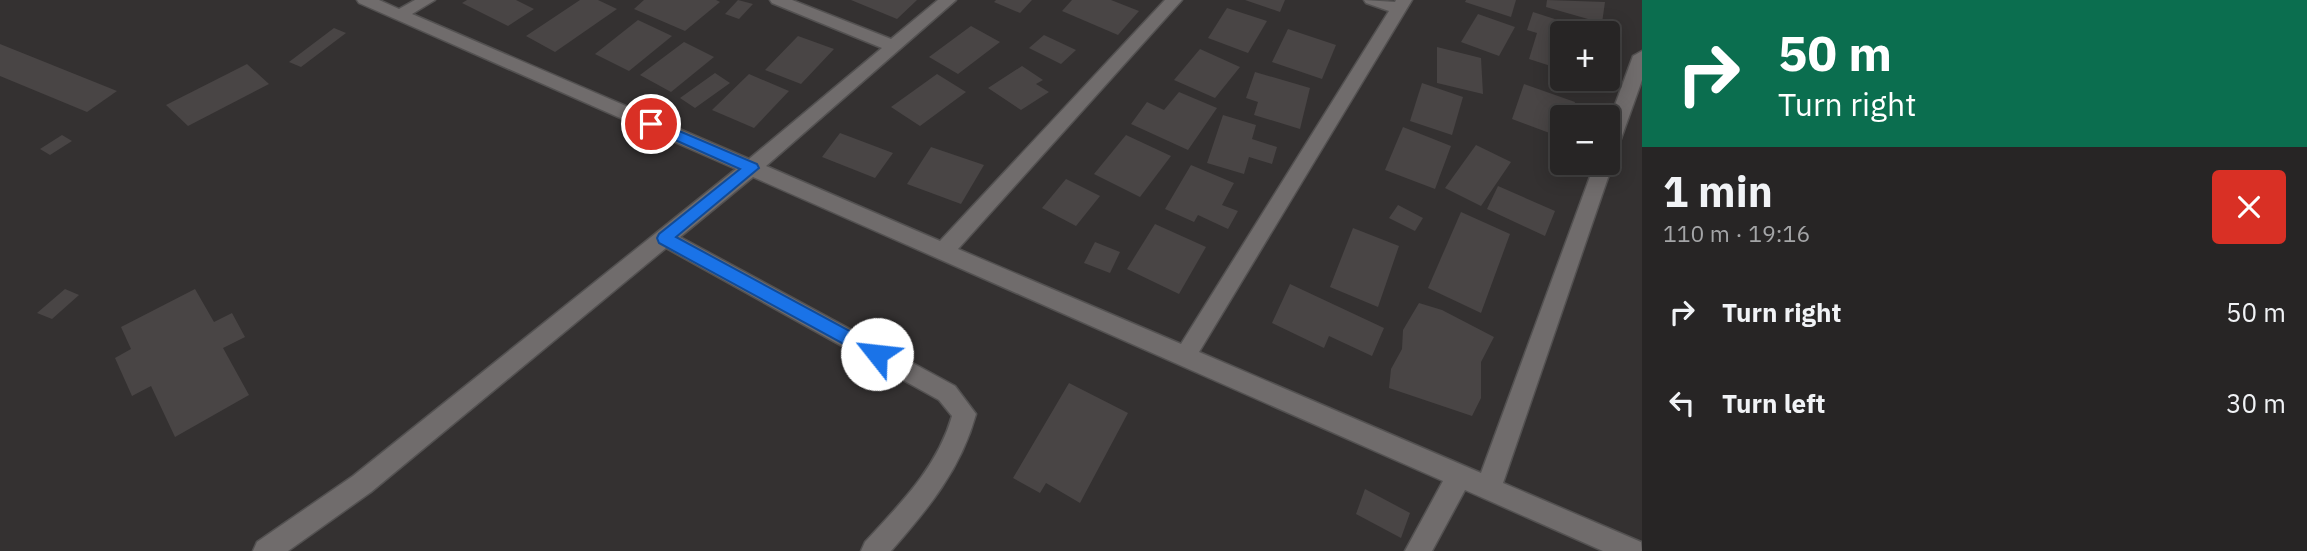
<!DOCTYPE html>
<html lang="en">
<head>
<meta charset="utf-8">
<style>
  body { margin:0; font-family:"IBM Plex Sans",sans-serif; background:#333132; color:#f1f3f6; height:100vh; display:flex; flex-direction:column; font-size:26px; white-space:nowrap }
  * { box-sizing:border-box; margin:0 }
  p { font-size:23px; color:#a4a5a7 }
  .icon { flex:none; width:38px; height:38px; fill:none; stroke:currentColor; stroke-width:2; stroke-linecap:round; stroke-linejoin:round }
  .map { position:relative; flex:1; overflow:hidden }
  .details { display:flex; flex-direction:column; background:#272525; width:665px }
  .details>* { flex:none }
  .hud { background:#0b6e4f; color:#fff; overflow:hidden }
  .tools { position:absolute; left:1550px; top:21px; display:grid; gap:14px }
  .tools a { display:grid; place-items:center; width:70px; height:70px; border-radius:7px; background:#272525; box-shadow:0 4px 18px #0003,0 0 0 2px #434242; font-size:35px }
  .pin { position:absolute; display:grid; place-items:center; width:60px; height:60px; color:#fff; margin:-30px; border:4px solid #fff; border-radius:50%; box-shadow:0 2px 7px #0007 }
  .me { position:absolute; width:77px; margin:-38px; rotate:299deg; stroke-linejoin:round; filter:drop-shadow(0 0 5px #0008) }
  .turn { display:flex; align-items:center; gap:24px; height:147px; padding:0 21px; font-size:32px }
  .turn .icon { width:91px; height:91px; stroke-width:2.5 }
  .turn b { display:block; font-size:49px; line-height:60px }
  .round { display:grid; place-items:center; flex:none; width:74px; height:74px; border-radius:7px; background:#333132 }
  .head { display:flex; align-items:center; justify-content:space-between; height:119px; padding:0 21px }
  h1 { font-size:42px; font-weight:700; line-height:52px }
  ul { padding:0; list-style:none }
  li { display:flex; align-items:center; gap:21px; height:91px; padding:0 21px }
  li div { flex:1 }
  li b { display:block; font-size:26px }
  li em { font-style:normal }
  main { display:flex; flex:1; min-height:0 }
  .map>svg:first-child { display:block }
  .building { fill:#494545 }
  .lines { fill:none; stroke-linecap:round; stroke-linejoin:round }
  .minor-casing { stroke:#535151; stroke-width:3 }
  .minor { fill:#706c6c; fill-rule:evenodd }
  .route { fill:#1a73e8; stroke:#114b97; stroke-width:2 }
</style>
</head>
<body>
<main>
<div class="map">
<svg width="1642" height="551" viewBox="0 0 1642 551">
  <rect width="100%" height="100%" fill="#343131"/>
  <g class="building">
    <path d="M467 0H516L534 9 508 26 462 3Z"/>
    <path d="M580 0H598L617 9 555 52 526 36Z"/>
    <path d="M644 0H716L720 2 685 31 634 9Z"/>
    <path d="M738 0 753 4 739 19 725 14Z"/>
    <path d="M851 0H917L897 19Z"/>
    <path d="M996 0H1032L1020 13 994 2Z"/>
    <path d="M1072 0H1111L1139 11 1118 35 1062 11Z"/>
    <path d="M1245 0H1285L1280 12Z"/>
    <path d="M1466 0H1516L1511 17 1465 2Z"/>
    <path d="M1547 0 1605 2 1602 23 1546 7Z"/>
    <path d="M1227 8 1267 21 1248 53 1208 38Z"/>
    <path d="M1533 12 1598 33H1563V70L1529 59 1537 33 1527 30Z"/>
    <path d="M1478 14 1515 27 1499 56 1461 42Z"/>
    <path d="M638 20 672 36 629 71 595 54Z"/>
    <path d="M971 26 1000 42 958 74 929 57Z"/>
    <path d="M334 28 346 33 301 67 289 62Z"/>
    <path d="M1288 29 1336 45 1322 79 1272 62Z"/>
    <path d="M1044 35 1076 50 1061 64 1029 48Z"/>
    <path d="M798 36 834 49 801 84 765 70Z"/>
    <path d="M1608 36 1619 39 1613 66 1608 64Z"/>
    <path d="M684 42 714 57 671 92 640 75Z"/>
    <path d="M0 44 117 91 87 112 0 76Z"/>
    <path d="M1437 47 1481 58 1483 94 1437 83Z"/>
    <path d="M1200 49 1240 67 1215 98 1174 80Z"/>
    <path d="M247 64 269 84 188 126 166 105Z"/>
    <path d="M1022 66 1043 80 1036 84 1049 92 1021 110 988 88Z"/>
    <path d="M1255 72 1310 88 1300 129 1254 115 1258 102 1246 98Z"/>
    <path d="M715 73 730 83 695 108 680 98Z"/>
    <path d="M749 74 789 91 754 128 712 110Z"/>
    <path d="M937 74 966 92 920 126 891 107Z"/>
    <path d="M1422 83 1463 97 1452 135 1410 121Z"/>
    <path d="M1524 84 1575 102 1570 117H1563V138L1512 119Z"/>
    <path d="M1179 92 1217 108 1188 150 1131 124 1147 102 1164 110Z"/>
    <path d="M1223 115 1256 125 1252 139 1277 147 1272 164 1249 157 1244 174 1207 163Z"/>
    <path d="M1403 127 1451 146 1435 189 1385 170Z"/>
    <path d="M840 133 893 153 875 178 822 157Z"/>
    <path d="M62 135 72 141 50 155 40 149Z"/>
    <path d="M1126 135 1171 156 1140 197 1094 174Z"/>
    <path d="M1476 145 1511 162 1481 206 1445 188Z"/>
    <path d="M931 147 984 165 961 204 907 184Z"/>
    <path d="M1191 165 1234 183 1222 205 1238 211 1228 229 1198 215 1194 222 1165 209Z"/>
    <path d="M1066 179 1100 196 1076 226 1042 208Z"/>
    <path d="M1498 186 1555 211 1545 236 1487 209Z"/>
    <path d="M1398 205 1423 218 1415 231 1389 218Z"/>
    <path d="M1461 212 1510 234 1481 313 1428 288Z"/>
    <path d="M1155 224 1206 247 1179 294 1127 269Z"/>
    <path d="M1353 228 1399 246 1378 307 1330 287Z"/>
    <path d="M1095 242 1120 252 1110 273 1084 263Z"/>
    <path d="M1290 284 1384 328 1372 356 1329 336 1324 348 1272 323Z"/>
    <path d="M65 289 79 295 52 319 37 313Z"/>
    <path d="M195 289 214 322 232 313 245 337 223 348 249 395 175 437 151 386 132 396 115 358 131 349 121 327Z"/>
    <path d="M1419 303 1442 310 1494 337 1481 362V398L1472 416 1389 388 1391 369 1402 349 1403 330Z"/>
    <path d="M1069 383 1128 413 1080 503 1046 483 1040 493 1013 478Z"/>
    <path d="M1365 489 1410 513 1401 538 1356 514Z"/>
  </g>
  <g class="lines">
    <defs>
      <g id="minor">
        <path d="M357 0H379L399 9 415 0H435L412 14 749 159 882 48 772 3 770 0H792L891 39 938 0H956L766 166 940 241 1165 0H1182L958 249 1181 344 1389 11 1366 3 1364 0 1395 2 1396 0H1412L1199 352 1481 473 1595 163H1608V157L1611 158 1613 163 1503 483 1641 542 1642 551H1603L1465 490 1432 551H1405L1443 481 753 177 680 237 955 386 976 414C961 469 928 509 891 551H861L865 542C900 504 937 468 952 416L939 400 666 248 371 492 288 551H253L257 542 353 476 736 169 359 3Z"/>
        <path d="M1642 51V80L1617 150 1615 155 1608 157V124L1633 56Z"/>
      </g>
    </defs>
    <use href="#minor" class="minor-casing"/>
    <use href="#minor" class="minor"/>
  </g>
  <path class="route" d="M651 119 757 164 759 168 676 237 883 349 885 354 883 359H871L659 243 657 238 659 234 740 169 646 127V121Z"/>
</svg>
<div class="tools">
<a>+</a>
<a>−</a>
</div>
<div class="pin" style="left:651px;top:124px;background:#d93025"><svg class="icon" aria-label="arrive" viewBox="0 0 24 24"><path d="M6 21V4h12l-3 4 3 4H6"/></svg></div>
<svg class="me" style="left:877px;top:354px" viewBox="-20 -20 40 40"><circle r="19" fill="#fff"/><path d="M0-13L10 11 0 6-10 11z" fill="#1a73e8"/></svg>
</div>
<section class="details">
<div class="hud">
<div class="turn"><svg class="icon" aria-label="right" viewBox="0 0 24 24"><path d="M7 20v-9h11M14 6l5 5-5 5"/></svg><div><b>50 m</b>Turn right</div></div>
</div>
<div class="head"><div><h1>1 min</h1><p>110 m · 19:16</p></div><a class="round" style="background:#d93025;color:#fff"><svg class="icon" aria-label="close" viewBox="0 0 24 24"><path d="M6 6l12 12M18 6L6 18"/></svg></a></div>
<ul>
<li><svg class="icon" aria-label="right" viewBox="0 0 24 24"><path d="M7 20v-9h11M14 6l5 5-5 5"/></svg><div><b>Turn right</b></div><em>50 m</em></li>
<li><svg class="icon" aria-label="left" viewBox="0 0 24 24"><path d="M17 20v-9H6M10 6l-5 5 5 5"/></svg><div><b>Turn left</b></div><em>30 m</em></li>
</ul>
</section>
</main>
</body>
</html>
